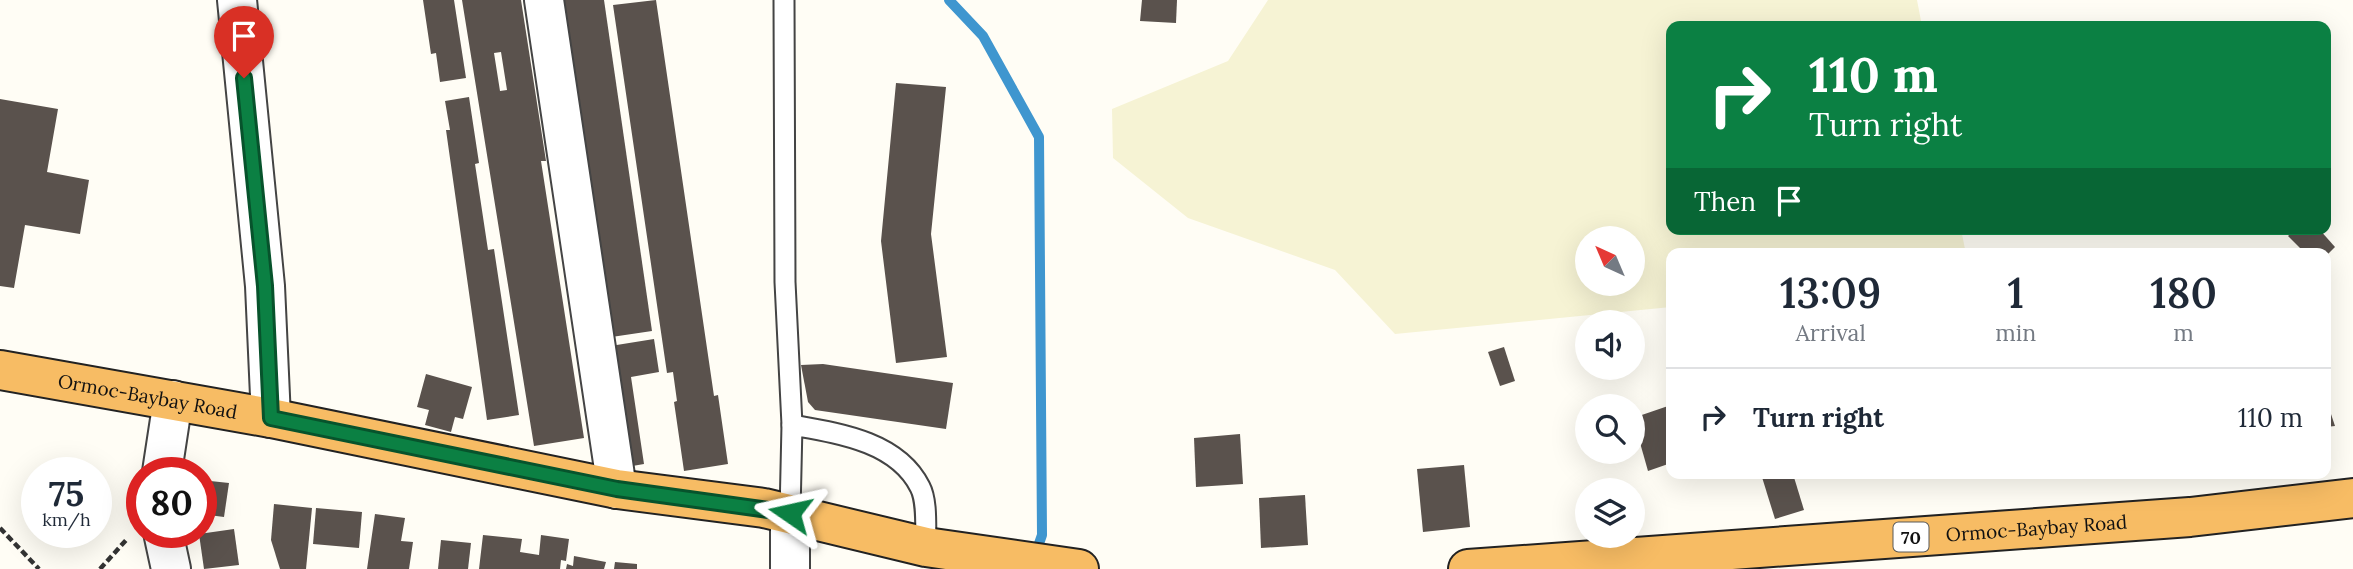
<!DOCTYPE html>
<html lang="en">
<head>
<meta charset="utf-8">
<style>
  body { margin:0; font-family:Lora,serif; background:#f2f2f3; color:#1f2937; height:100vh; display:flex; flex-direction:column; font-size:26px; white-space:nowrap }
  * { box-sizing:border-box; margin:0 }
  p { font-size:23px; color:#747a83 }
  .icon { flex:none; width:38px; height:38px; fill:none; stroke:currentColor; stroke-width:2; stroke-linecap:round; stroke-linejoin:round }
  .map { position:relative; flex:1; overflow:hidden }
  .details { position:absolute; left:1666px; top:248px; width:665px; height:231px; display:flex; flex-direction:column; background:#fff; border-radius:14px; box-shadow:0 7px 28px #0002 }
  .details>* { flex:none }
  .hud { position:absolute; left:1666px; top:21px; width:665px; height:214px; border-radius:14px; box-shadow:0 7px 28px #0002; background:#0b8043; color:#fff; overflow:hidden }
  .needle { width:46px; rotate:316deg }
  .controls { position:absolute; left:1575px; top:226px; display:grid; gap:14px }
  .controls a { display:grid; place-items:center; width:70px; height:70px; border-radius:50%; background:#fff; box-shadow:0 7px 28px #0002; font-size:35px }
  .speed { position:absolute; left:21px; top:457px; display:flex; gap:14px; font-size:35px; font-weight:700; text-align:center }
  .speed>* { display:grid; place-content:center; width:91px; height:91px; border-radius:50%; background:#fff; box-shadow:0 7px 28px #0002; line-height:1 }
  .speed small { font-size:18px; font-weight:400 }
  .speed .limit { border:10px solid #d22; background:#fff; color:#111 }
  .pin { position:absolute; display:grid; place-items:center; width:60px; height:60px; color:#fff; margin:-72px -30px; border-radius:50% 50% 50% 0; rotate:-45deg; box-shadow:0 0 7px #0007 }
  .pin .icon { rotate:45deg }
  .me { position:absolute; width:77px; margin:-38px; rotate:281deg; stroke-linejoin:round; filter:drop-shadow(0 0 5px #0008) }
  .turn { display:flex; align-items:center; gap:24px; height:147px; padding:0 28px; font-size:32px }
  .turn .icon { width:91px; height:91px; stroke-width:2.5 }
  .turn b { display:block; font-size:49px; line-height:60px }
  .then { display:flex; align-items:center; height:66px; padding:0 28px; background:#0003; gap:14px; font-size:26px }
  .eta { display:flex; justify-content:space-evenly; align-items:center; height:119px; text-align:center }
  .eta b { font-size:42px; font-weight:600; line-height:49px }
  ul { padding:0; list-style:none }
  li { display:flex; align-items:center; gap:21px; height:98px; padding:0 28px; border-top:2px solid #e0e1e3 }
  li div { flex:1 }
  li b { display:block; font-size:26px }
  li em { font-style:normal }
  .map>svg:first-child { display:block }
  .farmland { fill:#f6f3d4; fill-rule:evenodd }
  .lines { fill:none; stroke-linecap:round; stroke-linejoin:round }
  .stream { stroke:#3f96cf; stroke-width:10 }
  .building { fill:#5a524d; fill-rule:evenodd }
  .service-casing { stroke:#444; stroke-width:23 }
  .minor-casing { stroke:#444; stroke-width:42 }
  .trunk-casing { stroke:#222; stroke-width:42 }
  .path { stroke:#333; stroke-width:4.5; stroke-dasharray:7 3.5; stroke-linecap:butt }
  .service { stroke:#fff; stroke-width:19 }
  .minor { stroke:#fff; stroke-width:38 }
  .trunk { stroke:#f7bc64; stroke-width:38 }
  .route-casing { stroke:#07532c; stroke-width:18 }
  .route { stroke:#0b8043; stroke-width:12 }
  .labels { text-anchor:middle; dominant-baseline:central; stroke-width:7; stroke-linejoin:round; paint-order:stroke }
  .shield { fill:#fff; stroke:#585858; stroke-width:2 }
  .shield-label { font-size:18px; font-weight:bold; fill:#111 }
  .street-label { font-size:19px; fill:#111; stroke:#fff }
</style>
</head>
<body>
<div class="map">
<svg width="2353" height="569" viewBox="0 0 2353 569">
  <rect width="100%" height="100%" fill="#fffdf5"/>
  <path class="farmland" d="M1268 0H1917L1922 26H1671V229H1961L1966 254H1671V307L1395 334 1335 270 1188 218 1113 158 1112 109 1228 61ZM1587 238H1633V284H1587Z"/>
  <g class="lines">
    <path class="stream" d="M949 0 983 36 1039 137 1042 535 1035 555"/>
  </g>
  <g class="building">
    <path d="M423 0H454L466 78 440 82 436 53 431 54Z"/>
    <path d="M462 0H521L546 161H541L584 438 534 446ZM501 52 507 90 500 91 494 53Z"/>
    <path d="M548 0H604L652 331 598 339Z"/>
    <path d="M656 0 714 396 718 395 728 464 684 471 674 402 677 401 673 372 667 373 613 5Z"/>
    <path d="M1142 0H1177L1176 23 1140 21Z"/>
    <path d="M896 83 946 87 931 234 947 357 896 363 881 241Z"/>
    <path d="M469 97 479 163 475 164 488 250 494 249 519 415 487 420 446 130H450L445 101Z"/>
    <path d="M0 99 58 109 47 172 89 180 80 234 25 225 14 288 0 286Z"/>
    <path d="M2296 229H2319L2335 247 2326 256 2306 254 2288 236Z"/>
    <path d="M654 339 659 372 631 377 644 464 615 469 598 348Z"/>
    <path d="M1504 347 1515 381 1500 386 1488 352Z"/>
    <path d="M823 364 953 383 946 429 815 410 808 402 801 365Z"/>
    <path d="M426 374 472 387 463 419 455 417 451 432 425 425 429 410 417 407Z"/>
    <path d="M2326 399 2335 426 2326 427Z"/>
    <path d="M1671 405V463L1648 471 1633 418Z"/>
    <path d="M1240 434 1243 484 1196 487 1194 438Z"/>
    <path d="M1464 465 1470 527 1423 532 1417 469Z"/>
    <path d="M1761 474H1793L1804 510 1775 519Z"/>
    <path d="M201 480 229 483 224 517 201 514Z"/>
    <path d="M1305 495 1308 545 1261 548 1259 498Z"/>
    <path d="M274 504 312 508 306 569H280L271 540Z"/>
    <path d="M316 508 362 512 359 548 313 544Z"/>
    <path d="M375 514 405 518 401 541 413 542 409 569H367Z"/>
    <path d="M234 529 239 565 204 569 199 534Z"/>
    <path d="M483 535 522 539 520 552 539 555 541 535 569 539 566 561 561 560 560 569H479Z"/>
    <path d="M441 540 471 543 468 569H438Z"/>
    <path d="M574 556 606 562 604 569H566L567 564 573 566Z"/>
    <path d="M615 562 637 564V569H614Z"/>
  </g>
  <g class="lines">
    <defs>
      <g id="service">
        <path d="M784 0 785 282 792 425"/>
        <path d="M790 513 792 425C837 433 897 441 920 487 928 502 925 530 926 547"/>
      </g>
      <g id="minor">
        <path d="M237 0 265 286 271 418"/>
        <path d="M544 0 617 489"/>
        <path d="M162 472 173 400"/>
        <path d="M163 532 171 569"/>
        <path d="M790 569V513"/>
      </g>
      <g id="trunk">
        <path id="s1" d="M0 370 271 418 617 489 764 508 926 547 1079 569"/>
        <path id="s2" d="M1468 569 2190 517 2353 498"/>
      </g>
    </defs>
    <use href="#service" class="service-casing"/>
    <use href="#minor" class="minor-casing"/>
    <use href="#trunk" class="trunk-casing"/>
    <g class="path">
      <path d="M0 528 39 569"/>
      <path d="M100 569 127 539"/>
    </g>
    <use href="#service" class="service"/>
    <use href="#minor" class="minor"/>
    <use href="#trunk" class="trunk"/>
  </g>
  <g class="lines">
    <defs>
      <path id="route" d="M244 78 265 286 271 418 617 489 790 513"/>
    </defs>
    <use href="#route" class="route-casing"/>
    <use href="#route" class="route"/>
  </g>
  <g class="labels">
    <rect class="shield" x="1893.5" y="522.5" width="35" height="29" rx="5"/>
    <g class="shield-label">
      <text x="1911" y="537">70</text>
    </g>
    <g class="street-label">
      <text stroke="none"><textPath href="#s1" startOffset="150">Ormoc-Baybay Road</textPath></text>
      <text stroke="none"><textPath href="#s2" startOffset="570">Ormoc-Baybay Road</textPath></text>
    </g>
  </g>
</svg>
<div class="controls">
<a><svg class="needle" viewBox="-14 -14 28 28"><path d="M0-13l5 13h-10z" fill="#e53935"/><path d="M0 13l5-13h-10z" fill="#747a83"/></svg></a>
<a><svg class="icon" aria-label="sound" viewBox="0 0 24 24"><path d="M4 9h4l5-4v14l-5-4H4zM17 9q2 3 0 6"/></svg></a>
<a><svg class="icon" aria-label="search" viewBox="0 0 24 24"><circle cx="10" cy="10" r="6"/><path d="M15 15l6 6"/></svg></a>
<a><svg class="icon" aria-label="layers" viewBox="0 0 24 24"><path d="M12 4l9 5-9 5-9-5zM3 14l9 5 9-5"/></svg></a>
</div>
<div class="speed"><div>75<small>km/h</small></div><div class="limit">80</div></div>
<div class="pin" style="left:244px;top:78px;background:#d93025"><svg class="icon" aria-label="arrive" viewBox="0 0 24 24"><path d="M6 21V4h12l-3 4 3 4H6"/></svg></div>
<svg class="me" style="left:790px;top:513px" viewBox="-20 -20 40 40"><path d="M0-17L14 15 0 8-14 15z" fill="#0b8043" stroke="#fff" stroke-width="4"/></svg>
<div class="hud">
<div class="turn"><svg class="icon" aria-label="right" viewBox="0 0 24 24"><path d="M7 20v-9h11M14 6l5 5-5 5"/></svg><div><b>110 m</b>Turn right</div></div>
<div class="then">Then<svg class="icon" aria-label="arrive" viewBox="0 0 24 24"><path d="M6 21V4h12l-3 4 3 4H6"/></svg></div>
</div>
<section class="details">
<div class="eta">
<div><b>13:09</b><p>Arrival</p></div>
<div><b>1</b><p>min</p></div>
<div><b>180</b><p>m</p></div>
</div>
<ul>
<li><svg class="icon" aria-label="right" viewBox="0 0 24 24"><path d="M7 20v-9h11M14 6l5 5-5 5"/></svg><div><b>Turn right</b></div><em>110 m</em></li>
</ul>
</section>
</div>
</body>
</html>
